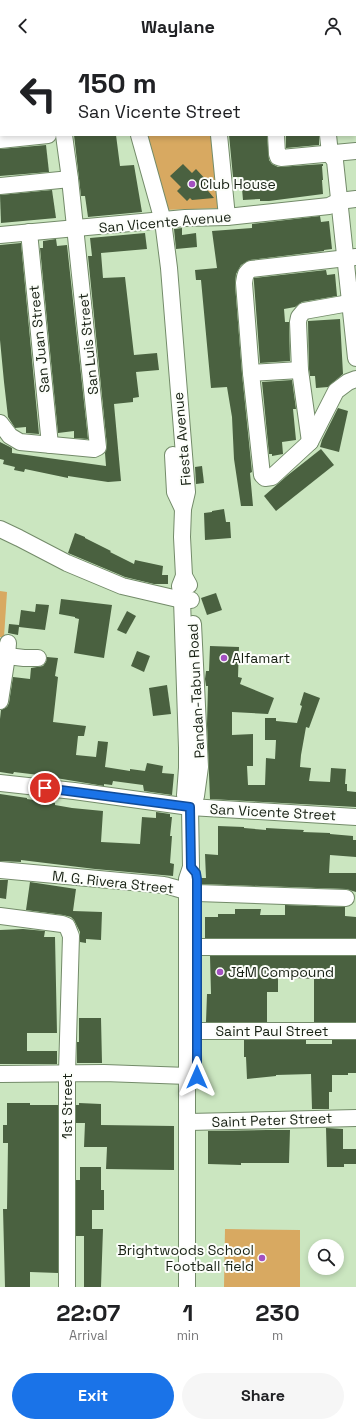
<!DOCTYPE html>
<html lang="en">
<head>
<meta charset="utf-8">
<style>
  body { margin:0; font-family:"Space Grotesk",sans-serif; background:#f6f6f6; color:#202124; height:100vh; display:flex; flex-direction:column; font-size:15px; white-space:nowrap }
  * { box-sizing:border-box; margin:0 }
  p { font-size:13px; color:#757577 }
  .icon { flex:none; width:22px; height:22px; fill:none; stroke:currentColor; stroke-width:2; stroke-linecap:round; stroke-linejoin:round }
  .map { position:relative; height:1235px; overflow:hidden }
  .sheet { display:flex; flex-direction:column; background:#fff; flex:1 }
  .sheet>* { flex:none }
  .guide { position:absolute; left:0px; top:0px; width:356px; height:84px; box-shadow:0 2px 6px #0003; background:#fff; color:#202124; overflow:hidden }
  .controls { position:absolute; left:308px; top:1187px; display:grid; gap:8px }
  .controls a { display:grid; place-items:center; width:36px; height:36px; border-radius:50%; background:#fff; box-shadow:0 2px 6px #0003; font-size:20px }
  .pin { position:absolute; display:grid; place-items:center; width:34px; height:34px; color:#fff; margin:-17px; border:2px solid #fff; border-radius:50%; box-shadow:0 1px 4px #0007 }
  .me { position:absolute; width:44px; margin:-22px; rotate:0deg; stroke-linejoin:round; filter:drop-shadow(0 0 3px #0008) }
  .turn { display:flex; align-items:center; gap:14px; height:84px; padding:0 12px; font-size:18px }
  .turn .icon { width:52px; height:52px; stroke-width:2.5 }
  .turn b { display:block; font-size:28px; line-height:34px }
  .eta { display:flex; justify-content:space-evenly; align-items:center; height:68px; text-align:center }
  .eta b { font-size:24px; font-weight:600; line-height:28px }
  .action { display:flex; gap:8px; margin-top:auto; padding:8px 12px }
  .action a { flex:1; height:46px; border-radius:24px; background:#1a73e8; color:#fff; font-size:16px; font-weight:600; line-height:46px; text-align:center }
  .action a+a { background:#f6f6f6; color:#202124 }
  header { display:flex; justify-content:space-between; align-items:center; height:52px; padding:0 12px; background:#fff; font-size:18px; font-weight:600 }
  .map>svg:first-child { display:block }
  .green { fill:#d8a961 }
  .building { fill:#4a6140 }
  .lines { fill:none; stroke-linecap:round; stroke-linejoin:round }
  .minor-casing { stroke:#738b69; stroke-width:18 }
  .minor { stroke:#fff; stroke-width:16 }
  .route-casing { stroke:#114b97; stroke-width:10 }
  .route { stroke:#1a73e8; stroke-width:7 }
  .poi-dot { fill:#a351c1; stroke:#fcfefa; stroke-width:1.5 }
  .labels { text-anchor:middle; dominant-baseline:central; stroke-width:4; stroke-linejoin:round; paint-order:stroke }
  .poi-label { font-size:14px; fill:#182114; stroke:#fcfefa; text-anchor:start }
  .street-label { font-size:14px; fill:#182114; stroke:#fcfefa }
</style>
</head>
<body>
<header><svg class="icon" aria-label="back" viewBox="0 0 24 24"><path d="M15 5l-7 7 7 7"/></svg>Waylane<svg class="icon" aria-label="person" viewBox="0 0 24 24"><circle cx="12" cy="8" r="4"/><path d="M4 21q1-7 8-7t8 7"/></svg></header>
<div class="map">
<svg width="356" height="1235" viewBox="0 0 356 1235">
  <rect width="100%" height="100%" fill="#cbe6c0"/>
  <g class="green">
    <path d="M143 83H216L224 156 163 158Z"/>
    <path d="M0 539 7 540 4 585H0Z"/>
    <path d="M225 1177 300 1178V1235H224Z"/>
  </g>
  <g class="building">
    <path d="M74 83H116L120 114 134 113 142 160 88 165 85 144H81Z"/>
    <path d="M229 83H267L269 108 272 112 278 115 323 112V114H322L323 128H322L323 142 269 149H260V147L243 148 241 125H233Z"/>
    <path d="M286 83H319V93L286 96Z"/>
    <path d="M46 93 49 120 0 124V97Z"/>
    <path d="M183 112 192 121 196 117 208 130 204 134 214 146 192 148 190 146 187 149 177 139 181 135 170 124Z"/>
    <path d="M52 138 56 166 1 171 0 143Z"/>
    <path d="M320 164 321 170 329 169 332 197 324 198V199L250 208 241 213 236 222 235 232 242 322 252 420 250 421 253 454H241L234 407 232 365 227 335 211 336 201 228H196L195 218 217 216 212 179 252 176V172Z"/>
    <path d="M182 176V183L196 181 197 195 176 197 174 177Z"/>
    <path d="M145 181 147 197 101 201 103 226 125 225 134 303 157 301 159 318 136 320 139 345 133 346V350L114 352 121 429 108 430 68 424V426L25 417 24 420 14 418 15 415 3 412 4 408 0 407V390L12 396V401L106 414 105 401 107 394 88 204H92L90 186Z"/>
    <path d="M56 187 57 194 67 193 88 387 74 386V379L58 381 40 196H43V189Z"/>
    <path d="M21 191 39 382 26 381V375L15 376 8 365 4 330 0 288V193Z"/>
    <path d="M326 218 327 223 335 222 337 244 302 250 295 255 284 257 285 270H289L290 309 260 311 254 231V226Z"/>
    <path d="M340 267 343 322 328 335 316 336 315 324H310L309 317 308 269Z"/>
    <path d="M292 328 296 357H293L296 388 282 390 283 402 272 404V402H269L262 330Z"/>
    <path d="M338 356 348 359 339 400 320 395 322 388Z"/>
    <path d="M321 397 334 413 276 459 264 444 288 423Z"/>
    <path d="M202 414 204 431 196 432 195 415Z"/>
    <path d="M224 457 226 470H230L231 486 205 488 204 461 212 460V459Z"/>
    <path d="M75 481 85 485V486L111 499 110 500 134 512 135 508 163 514 162 523H168V532H154L125 525 68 501Z"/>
    <path d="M216 541 222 558 207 563 201 546Z"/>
    <path d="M61 547 112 553 104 606 74 601 79 567 75 566V565L59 562Z"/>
    <path d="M36 552 49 553 45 578 19 575 18 583 8 581 9 572 19 573 21 558 35 560Z"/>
    <path d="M127 559 136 564 126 582 117 578Z"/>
    <path d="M210 594 239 595 238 625 242 626 240 632 274 646 268 662 232 660V683L253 682V714H247L248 733H265L266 706 275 707 276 688H265V666H276V669L297 671 302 654 300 653 304 640 320 646 309 676 306 675 301 703 300 715 311 716 309 729 330 730 331 716 346 717 345 732H347V739L356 740V755L210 747 207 672 208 634H206L205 627 206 619H209Z"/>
    <path d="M137 599 150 604 144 620 131 614Z"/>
    <path d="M47 605 58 606 55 624 58 625 53 670 86 674 84 684H78L76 703 96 705 98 689 108 690 105 715 130 719V717L145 719 147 711 163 714 162 721 174 722 172 743 144 739 143 733 113 729 112 733 104 732V734L50 725V727L39 726V723L14 720 13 722 0 720V667L1 658 7 655 9 651 13 625 30 627 31 616 43 614 46 610Z"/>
    <path d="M167 633 171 662 153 664 149 636Z"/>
    <path d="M0 742 27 746V747L55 751V753L72 756 103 759 101 790 140 792 142 765 156 766V760L170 762V765H172L170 784H172L170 811 174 812 173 824 95 817 21 808V810L0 809Z"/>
    <path d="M218 774 244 775V776L266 778V776L284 777 304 778 303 780 330 781V782L353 784V788H356V805L330 803 329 821H356V840L346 837 201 832V826H206L205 802 218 803Z"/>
    <path d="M0 828H8L6 847 0 846Z"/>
    <path d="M30 830 76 837 73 859 102 860 101 888 86 887V891L80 890V880L74 868 71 865 63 863 26 858Z"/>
    <path d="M285 853 345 855V864L356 865V886H205V865H218V862H235V857H261L260 863H285Z"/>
    <path d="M23 877 45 879 44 885H55L57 981H27V999H57V1012H0V878Z"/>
    <path d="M210 904H356V970H314V927L278 925V940H267V970H206L207 942H211Z"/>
    <path d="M79 966H101L102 1011H77V990H79Z"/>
    <path d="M244 988H306V992H332V988H356V1021H348V1023H332V1040H329V1057H312L311 1022 276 1023V1024L247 1027 246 1005H244Z"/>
    <path d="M7 1051H30V1053H58V1221L30 1220V1235H5L3 1157H7L8 1091H3V1073H7Z"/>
    <path d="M79 1051 101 1052V1073L174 1074V1118L106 1117 107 1095H84L85 1071H76V1053H79Z"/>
    <path d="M326 1076 343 1077V1097H356V1112H344V1115H327Z"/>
    <path d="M267 1078H290L289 1111H241V1113L208 1112V1079Z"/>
    <path d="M80 1115H101V1138H104V1158H92V1177H103L101 1235H84V1184H76V1128H80Z"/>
  </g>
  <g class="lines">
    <defs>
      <g id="minor">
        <path d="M4 0 5 1"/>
        <path d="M52 0V1"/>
        <path d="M121 0V1"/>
        <path d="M270 0V1"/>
        <path d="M320 0V1"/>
        <path d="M0 40H1"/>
        <path d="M355 48H356"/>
        <path d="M139 83 163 169 169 216 187 440 183 457 182 485 184 524 189 533"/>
        <path d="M219 83 227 165"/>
        <path d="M276 83 277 102 278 105 281 106 356 99"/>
        <path d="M328 83 330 102 335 109 356 306"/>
        <path d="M0 88 48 83"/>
        <path d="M0 134 70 127"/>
        <path d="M29 180 50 393"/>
        <path d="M0 183 185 166 227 165 329 154 339 149 356 147"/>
        <path d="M356 205 251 217C245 221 245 224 244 231L251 321 262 423 265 426 272 425 310 390 336 339 348 330 356 327"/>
        <path d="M251 321 300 318"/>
        <path d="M0 371 10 384 20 390 94 397 98 395 70 127 64 83"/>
        <path d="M310 390 300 318 298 270 299 265 304 259 349 251"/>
        <path d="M173 403 175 440 183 457"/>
        <path d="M0 477 19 486 67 511 122 534 182 548H191"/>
        <path d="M184 524 180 534 182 548 187 696V716L185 743 190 755 191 815 187 827V1235"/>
        <path d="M7 604 24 606H38"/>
        <path d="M0 649 7 604 8 591"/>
        <path d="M0 731 74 739 190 755 356 765"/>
        <path d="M190 755 196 744 200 715 193 572"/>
        <path d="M0 818 164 833C175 835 185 840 197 841L346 846"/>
        <path d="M0 864 62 872 67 874 71 884 67 1021V1235"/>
        <path d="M187 895H356"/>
        <path d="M187 979H356"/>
        <path d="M0 1022 104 1021 188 1024"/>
        <path d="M188 1070 356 1066"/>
      </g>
    </defs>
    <use href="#minor" class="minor-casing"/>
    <use href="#minor" class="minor"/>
  </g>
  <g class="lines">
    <defs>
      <path id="route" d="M45 736 190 755 191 815 196 821 197 827V1025"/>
    </defs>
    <use href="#route" class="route-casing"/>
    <use href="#route" class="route"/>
  </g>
  <g class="poi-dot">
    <circle cx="192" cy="132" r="4"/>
    <circle cx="224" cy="606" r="4"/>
    <circle cx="220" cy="920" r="4"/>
    <circle cx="262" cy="1206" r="4"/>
  </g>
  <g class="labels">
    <g class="poi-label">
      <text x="200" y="132">Club House</text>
      <text x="232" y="606">Alfamart</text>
      <text x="228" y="920">J&amp;M Compound</text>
      <text x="254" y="1198" text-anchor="end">Brightwoods School<tspan x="254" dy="16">Football field</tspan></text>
    </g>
    <g class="street-label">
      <text transform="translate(165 170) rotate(-5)">San Vicente Avenue</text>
      <text transform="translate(39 287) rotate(-96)">San Juan Street</text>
      <text transform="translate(88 292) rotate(-96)">San Luis Street</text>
      <text transform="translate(182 387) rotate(-95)">Fiesta Avenue</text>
      <text transform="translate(196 639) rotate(-93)">Pandan-Tabun Road</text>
      <text transform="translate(273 760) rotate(3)">San Vicente Street</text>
      <text transform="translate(113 830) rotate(6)">M. G. Rivera Street</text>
      <text x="272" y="979">Saint Paul Street</text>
      <text transform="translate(67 1054) rotate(-90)">1st Street</text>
      <text transform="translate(272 1068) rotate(-2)">Saint Peter Street</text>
    </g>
  </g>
</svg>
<div class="controls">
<a><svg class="icon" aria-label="search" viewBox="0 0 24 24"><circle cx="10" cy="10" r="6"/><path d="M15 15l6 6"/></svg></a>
</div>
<div class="pin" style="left:45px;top:736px;background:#d93025"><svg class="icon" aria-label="arrive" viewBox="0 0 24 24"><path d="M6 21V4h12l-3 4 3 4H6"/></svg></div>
<svg class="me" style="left:197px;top:1025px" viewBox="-20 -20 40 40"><path d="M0-17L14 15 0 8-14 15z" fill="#1a73e8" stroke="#fff" stroke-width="4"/></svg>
<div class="guide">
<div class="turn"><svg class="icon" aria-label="left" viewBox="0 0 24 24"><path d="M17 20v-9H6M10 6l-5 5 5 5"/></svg><div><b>150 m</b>San Vicente Street</div></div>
</div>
</div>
<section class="sheet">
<div class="eta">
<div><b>22:07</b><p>Arrival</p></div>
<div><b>1</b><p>min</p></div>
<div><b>230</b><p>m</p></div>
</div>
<div class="action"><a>Exit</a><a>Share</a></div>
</section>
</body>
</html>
